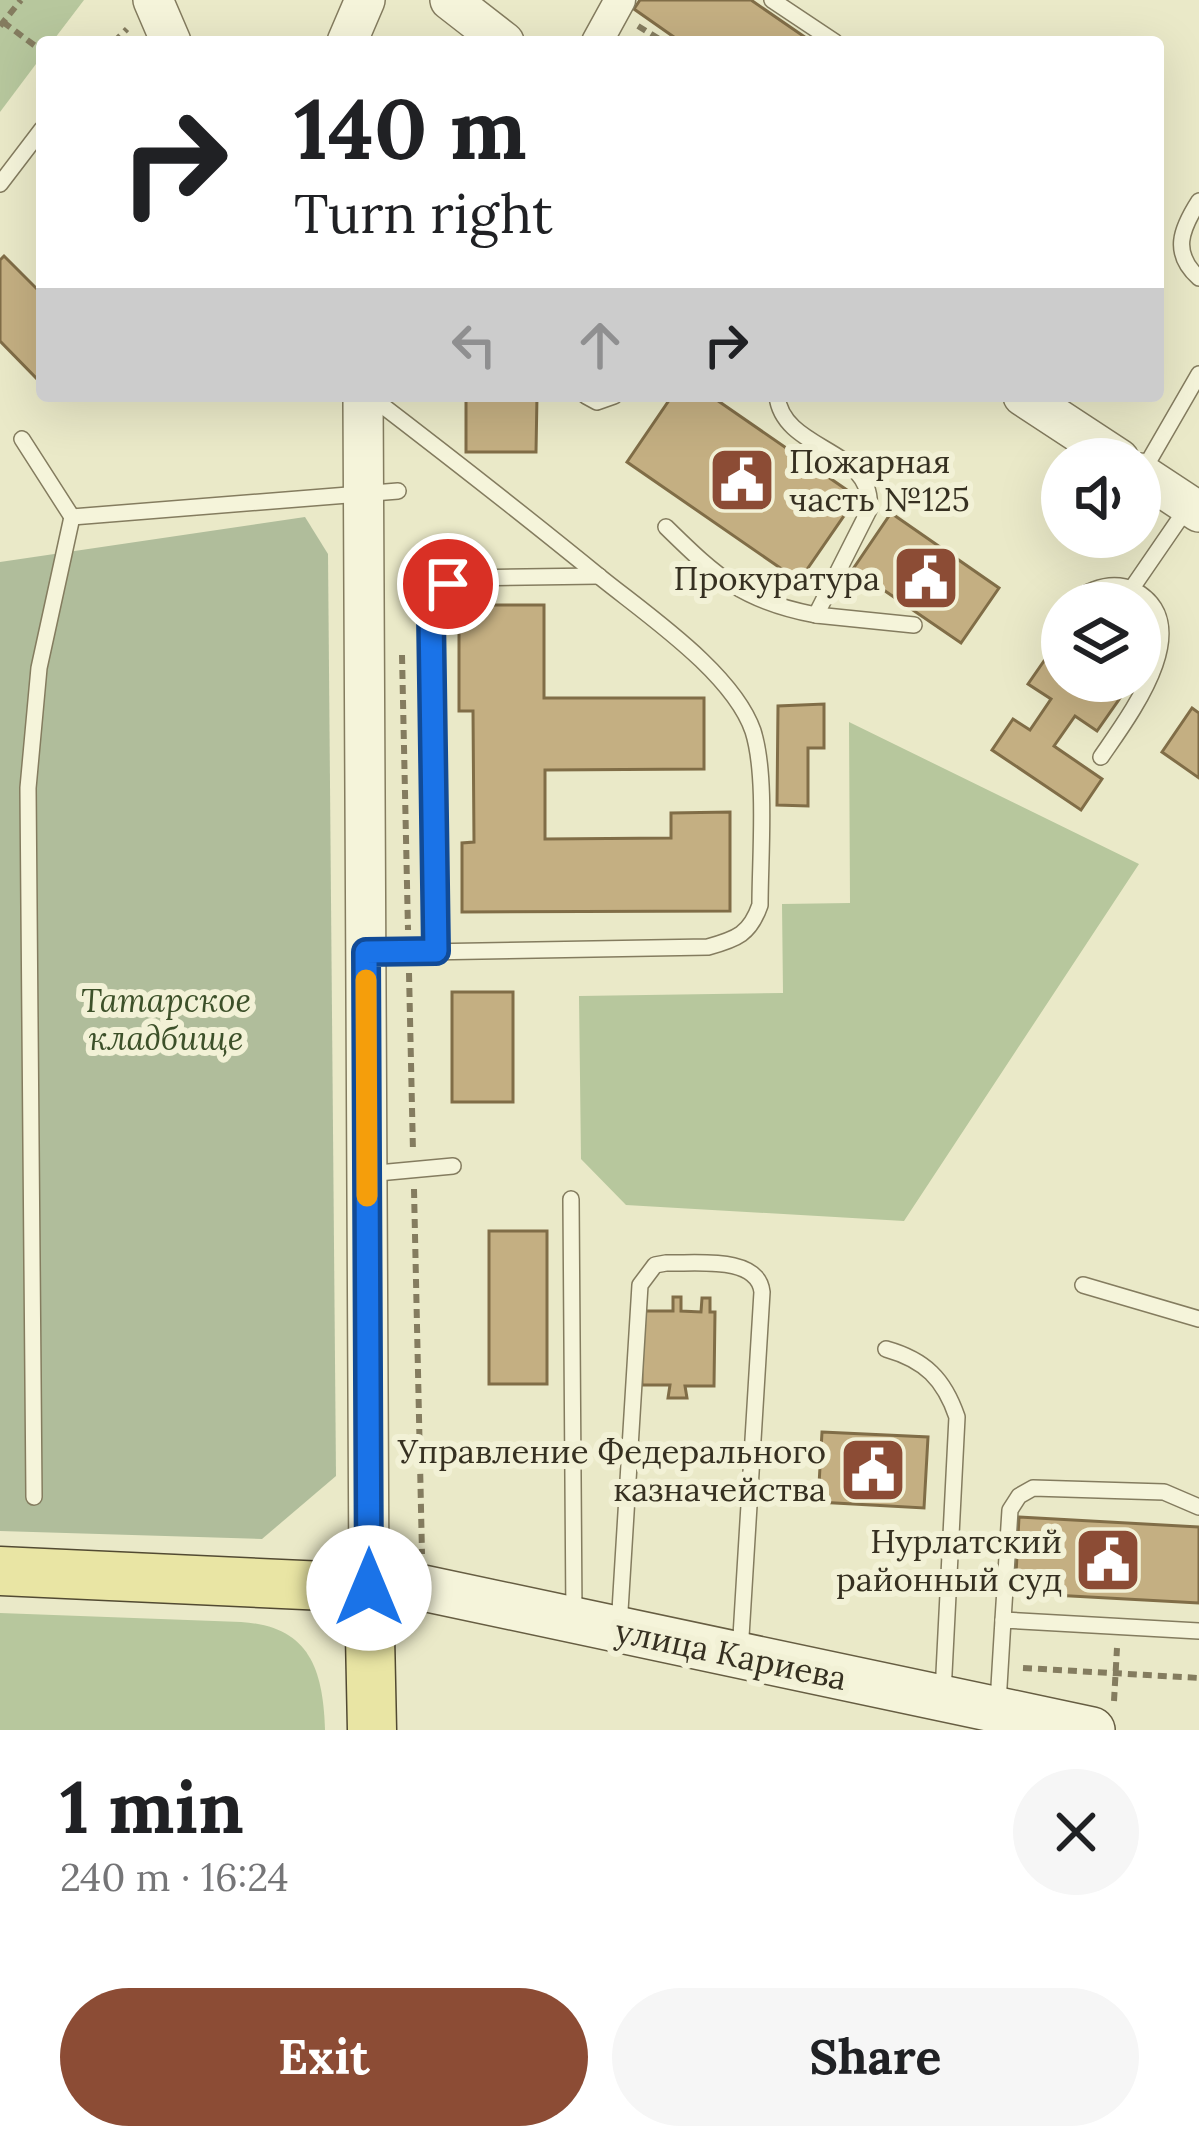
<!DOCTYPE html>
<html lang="en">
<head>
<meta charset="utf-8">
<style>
  body { margin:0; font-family:Lora,serif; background:#f6f6f6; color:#202124; height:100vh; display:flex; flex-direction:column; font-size:45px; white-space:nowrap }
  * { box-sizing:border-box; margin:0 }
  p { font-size:39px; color:#757577 }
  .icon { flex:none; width:66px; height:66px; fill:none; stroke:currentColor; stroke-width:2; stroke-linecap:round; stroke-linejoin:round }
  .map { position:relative; height:1730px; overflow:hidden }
  .side { display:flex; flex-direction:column; background:#fff; flex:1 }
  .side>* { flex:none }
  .hud { position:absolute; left:36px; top:36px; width:1128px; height:366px; border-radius:12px; box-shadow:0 12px 48px #0002; background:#fff; color:#202124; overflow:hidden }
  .fabs { position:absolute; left:1041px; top:438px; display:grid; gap:24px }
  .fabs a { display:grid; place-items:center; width:120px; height:120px; border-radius:50%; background:#fff; box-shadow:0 12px 48px #0002; font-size:60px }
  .pin { position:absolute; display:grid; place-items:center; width:102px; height:102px; color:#fff; margin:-51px; border:6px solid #fff; border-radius:50%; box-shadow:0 3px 12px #0007 }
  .me { position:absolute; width:132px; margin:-66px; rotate:0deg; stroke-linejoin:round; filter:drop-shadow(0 0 9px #0008) }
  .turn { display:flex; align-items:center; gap:42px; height:252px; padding:0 60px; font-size:54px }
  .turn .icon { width:156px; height:156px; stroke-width:2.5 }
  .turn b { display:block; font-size:84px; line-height:102px }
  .lanes { display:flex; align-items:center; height:114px; padding:0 60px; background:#0003; justify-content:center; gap:60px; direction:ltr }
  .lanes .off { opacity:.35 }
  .round { display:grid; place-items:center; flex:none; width:126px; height:126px; border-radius:63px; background:#f6f6f6 }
  .overview { display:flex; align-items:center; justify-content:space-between; height:204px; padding:0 60px }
  h1 { font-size:72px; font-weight:800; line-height:90px }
  .action { display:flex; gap:24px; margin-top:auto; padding:24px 60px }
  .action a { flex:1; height:138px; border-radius:72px; background:#8c4c35; color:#fff; font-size:48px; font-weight:800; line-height:138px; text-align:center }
  .action a+a { background:#f6f6f6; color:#202124 }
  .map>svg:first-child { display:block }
  .green { fill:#b7c79d }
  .cemetery { fill:#b0bd9b }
  .building { fill:#c4af82; stroke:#806d47; stroke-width:3 }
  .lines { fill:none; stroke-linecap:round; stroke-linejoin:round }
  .service-casing { stroke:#847c5f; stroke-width:18 }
  .minor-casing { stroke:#847c5f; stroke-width:33 }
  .tertiary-casing { stroke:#847c5f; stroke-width:42 }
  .secondary-casing { stroke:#665d42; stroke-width:48 }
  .primary-casing { stroke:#524a32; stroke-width:51 }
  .path { stroke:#847c5f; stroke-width:6; stroke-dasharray:9 6; stroke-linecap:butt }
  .service { stroke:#f5f4da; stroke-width:15 }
  .minor { stroke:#f5f4da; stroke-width:30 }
  .tertiary { stroke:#f5f4da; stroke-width:39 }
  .secondary { stroke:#f5f4da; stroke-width:45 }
  .primary { stroke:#e9e5a4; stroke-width:48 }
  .route-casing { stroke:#114b97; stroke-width:30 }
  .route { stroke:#1a73e8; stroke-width:21 }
  .slow { stroke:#f59e0b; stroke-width:21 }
  .labels { text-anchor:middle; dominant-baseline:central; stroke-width:12; stroke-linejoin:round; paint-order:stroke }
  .poi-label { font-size:33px; fill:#363021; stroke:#f2f1d6; text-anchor:end }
  .park-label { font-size:33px; font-style:italic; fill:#3c5029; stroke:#f2f1d6 }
  .street-label { font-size:33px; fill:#363021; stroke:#f2f1d6 }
</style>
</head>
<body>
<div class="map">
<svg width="1199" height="1730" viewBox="0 0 1199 1730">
  <rect width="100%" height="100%" fill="#eae9c8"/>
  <g class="green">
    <path d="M0 0H84L52 42H42V56L0 112Z"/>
    <path d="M849 722 1139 864 904 1221 626 1205 581 1159 579 996 783 993 782 904 850 903Z"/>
    <path d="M0 1613 241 1622C310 1626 323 1670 325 1730H0Z"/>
  </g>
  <path class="cemetery" d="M305 517 328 554 336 1476 262 1539 0 1531V562Z"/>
  <g class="building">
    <path d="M640 0H751L812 42H681L634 9Z"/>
    <path d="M4 256 42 294V384L0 341V260Z"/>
    <path d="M466 396H537L536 452H466Z"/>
    <path d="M672 396H711L857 497 799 581 627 462Z"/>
    <path d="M891 513 999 588 961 643 853 569Z"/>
    <path d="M459 605H544V698H704V769L545 770V839L671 838V813L730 812V911L462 912V843L474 842 473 711H459Z"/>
    <path d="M1062 635V681H1132L1097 731 1075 716 1054 746 1102 779 1081 810 992 750 1013 719 1030 730 1051 699 1028 684Z"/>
    <path d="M824 704V748H808V806L777 805 778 706Z"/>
    <path d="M1192 708 1199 713V778L1162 752Z"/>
    <rect x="452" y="992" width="61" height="110"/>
    <rect x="489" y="1231" width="58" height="153"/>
    <path d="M673 1297H681V1311L701 1312 702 1298H710V1312H715L714 1386H685L687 1398H668L670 1385H642L640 1311H673Z"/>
    <path d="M822 1432 928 1437 924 1508 818 1502Z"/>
    <path d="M1019 1517 1199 1527V1603L1015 1593Z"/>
  </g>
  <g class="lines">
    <defs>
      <g id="service">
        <path d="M772 0 835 42"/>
        <path d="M0 184 42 129"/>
        <path d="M1199 201C1181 229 1171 253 1199 278"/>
        <path d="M586 396 597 402 614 396"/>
        <path d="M22 439 72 517 398 491"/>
        <path d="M1143 471 1199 374"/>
        <path d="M666 527C718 578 743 601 816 615L869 510C876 448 783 452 777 396"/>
        <path d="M1132 588 1187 508"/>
        <path d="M1072 602C1090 589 1112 580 1134 590 1199 625 1129 716 1101 757"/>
        <path d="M816 615 914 625"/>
        <path d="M436 951 431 615C437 592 443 585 465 578L599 576"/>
        <path d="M367 953 708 947C737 939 750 934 760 905 760 857 767 775 753 731 733 673 647 615 600 577 524 515 447 455 370 396"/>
        <path d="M367 1174 453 1166"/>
        <path d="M571 1199 574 1617"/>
        <path d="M1083 1285 1199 1319"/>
        <path d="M886 1349C925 1360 944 1379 957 1417L943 1693"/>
        <path d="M34 1497 28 788 39 668 72 517"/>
        <path d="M1003 1620 1010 1510 1019 1496 1033 1488 1164 1492 1199 1507"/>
        <path d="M619 1627 640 1285 655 1265 666 1263C695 1264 758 1255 762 1292L740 1653"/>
        <path d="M998 1703 1003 1620 1199 1631"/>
      </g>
      <path id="minor" d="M597 42 620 0"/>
      <g id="tertiary">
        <path d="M153 0 171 42"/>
        <path d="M450 0 504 42"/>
        <path d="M347 42 365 0"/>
        <path d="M363 396 369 1588"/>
        <path d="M1023 396 1119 459"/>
        <path d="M1140 473 1199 512"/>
      </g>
      <path id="secondary" d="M369 1588H423L1092 1730"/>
      <path id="primary" d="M0 1571 369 1588 372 1730"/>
    </defs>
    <use href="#service" class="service-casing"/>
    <use href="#minor" class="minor-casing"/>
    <use href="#tertiary" class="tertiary-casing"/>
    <use href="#secondary" class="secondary-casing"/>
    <use href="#primary" class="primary-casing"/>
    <g class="path">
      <path d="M3 22 42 51"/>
      <path d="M0 26 21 0"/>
      <path d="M638 26 664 42"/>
      <path d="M114 42 127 29"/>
      <path d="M402 655 408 930"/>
      <path d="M409 973 413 1152"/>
      <path d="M414 1189 422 1554"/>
      <path d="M1023 1668 1199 1678"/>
      <path d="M1114 1701 1117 1648"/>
    </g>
    <use href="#service" class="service"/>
    <use href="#minor" class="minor"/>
    <use href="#tertiary" class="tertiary"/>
    <use href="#secondary" class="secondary"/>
    <use href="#primary" class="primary"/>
  </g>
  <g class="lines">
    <defs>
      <path id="route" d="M369 1588 366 952 436 951 431 615 436 595 448 584"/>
    </defs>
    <use href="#route" class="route-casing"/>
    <use href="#route" class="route"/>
    <path class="slow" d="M366 980 367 1196"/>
  </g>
  <defs>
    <symbol id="civic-square" viewBox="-11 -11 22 22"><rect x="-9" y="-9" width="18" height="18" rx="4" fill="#8c4c35" stroke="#f2f1d6"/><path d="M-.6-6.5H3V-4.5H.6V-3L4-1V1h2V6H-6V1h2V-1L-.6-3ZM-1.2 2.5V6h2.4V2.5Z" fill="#fff"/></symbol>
  </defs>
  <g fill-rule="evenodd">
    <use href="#civic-square" x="704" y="442" width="76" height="76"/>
    <use href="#civic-square" x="888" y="540" width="76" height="76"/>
    <use href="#civic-square" x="835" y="1432" width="76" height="76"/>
    <use href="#civic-square" x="1070" y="1522" width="76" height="76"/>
  </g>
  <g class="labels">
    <g class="poi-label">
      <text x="789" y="461" text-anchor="start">Пожарная<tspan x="789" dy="38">часть №125</tspan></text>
      <text x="880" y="578">Прокуратура</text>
      <text x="826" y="1451">Управление Федерального<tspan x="826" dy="38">казначейства</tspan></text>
      <text x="1062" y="1541">Нурлатский<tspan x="1062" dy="38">районный суд</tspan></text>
    </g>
    <g class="park-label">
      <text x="166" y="1000">Татарское<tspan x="166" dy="38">кладбище</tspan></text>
    </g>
    <g class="street-label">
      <text transform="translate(731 1654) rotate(12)">улица Кариева</text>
    </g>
  </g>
</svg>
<div class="fabs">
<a><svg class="icon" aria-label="sound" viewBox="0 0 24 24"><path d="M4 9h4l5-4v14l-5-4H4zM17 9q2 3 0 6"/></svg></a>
<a><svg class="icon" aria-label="layers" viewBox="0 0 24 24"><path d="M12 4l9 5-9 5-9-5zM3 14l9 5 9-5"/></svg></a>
</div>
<div class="pin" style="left:448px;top:584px;background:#d93025"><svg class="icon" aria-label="arrive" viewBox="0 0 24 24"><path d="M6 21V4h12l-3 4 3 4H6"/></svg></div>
<svg class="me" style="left:369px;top:1588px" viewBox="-20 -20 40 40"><circle r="19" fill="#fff"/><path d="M0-13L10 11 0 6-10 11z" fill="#1a73e8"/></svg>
<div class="hud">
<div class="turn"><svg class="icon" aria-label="right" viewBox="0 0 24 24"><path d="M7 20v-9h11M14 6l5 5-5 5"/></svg><div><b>140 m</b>Turn right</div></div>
<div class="lanes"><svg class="icon off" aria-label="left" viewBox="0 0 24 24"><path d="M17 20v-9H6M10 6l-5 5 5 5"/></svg><svg class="icon off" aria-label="ahead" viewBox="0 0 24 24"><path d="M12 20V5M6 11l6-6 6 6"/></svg><svg class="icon" aria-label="right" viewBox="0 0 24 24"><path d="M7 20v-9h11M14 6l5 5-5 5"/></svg></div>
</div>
</div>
<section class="side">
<div class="overview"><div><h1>1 min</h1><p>240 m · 16:24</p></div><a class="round"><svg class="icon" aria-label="close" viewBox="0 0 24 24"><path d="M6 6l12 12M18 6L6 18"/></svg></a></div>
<div class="action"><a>Exit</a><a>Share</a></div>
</section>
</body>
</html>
